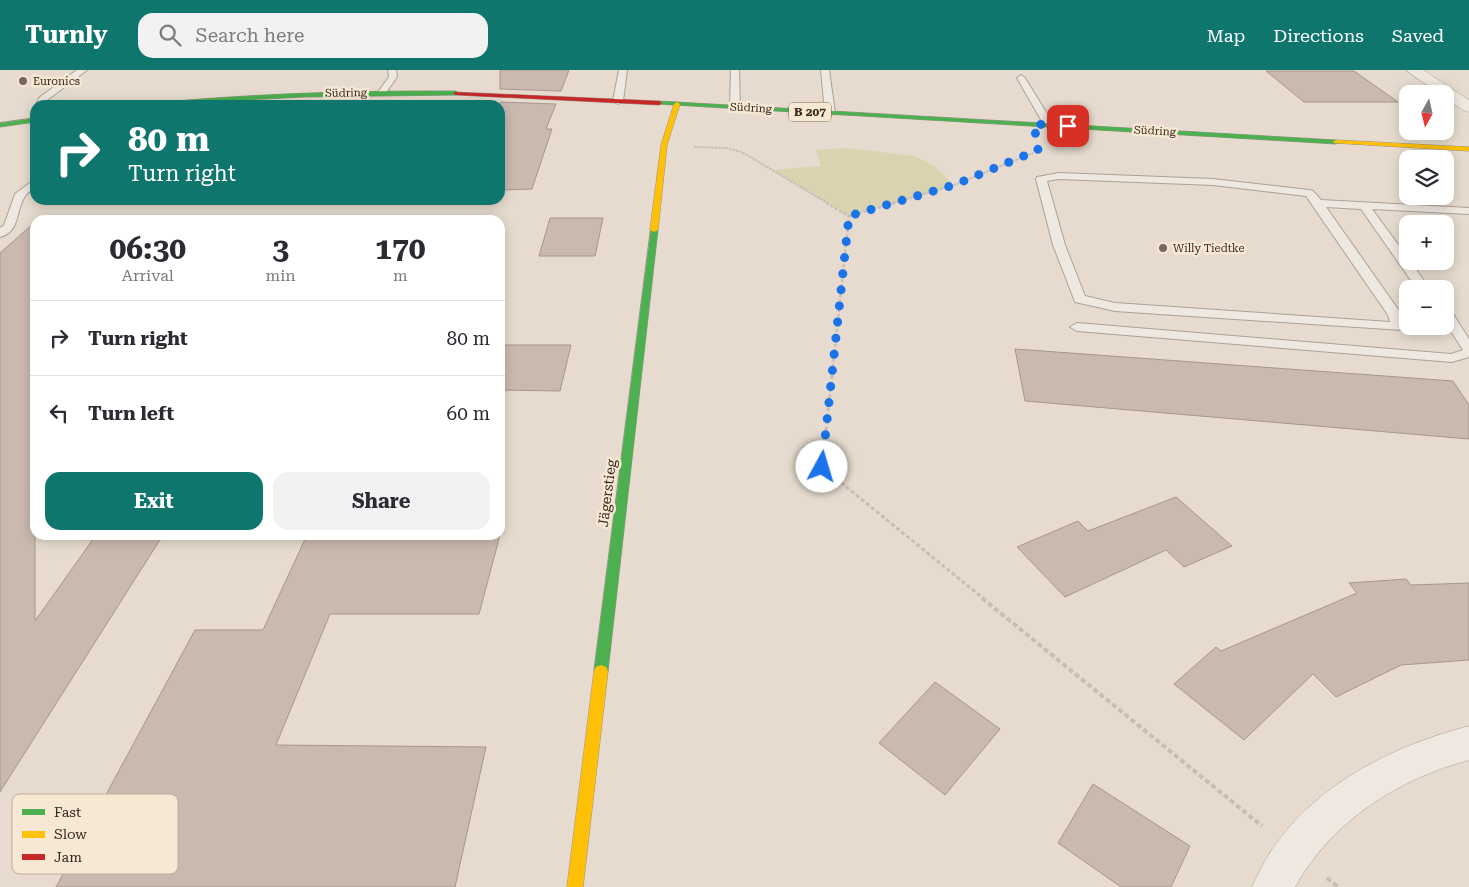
<!DOCTYPE html>
<html lang="en">
<head>
<meta charset="utf-8">
<style>
  body { margin:0; font-family:"Roboto Serif",serif; background:#f2f2f3; color:#2b2b33; height:100vh; display:flex; flex-direction:column; font-size:19px; white-space:nowrap }
  * { box-sizing:border-box; margin:0 }
  p { font-size:16px; color:#7c7c81 }
  .icon { flex:none; width:28px; height:28px; fill:none; stroke:currentColor; stroke-width:2; stroke-linecap:round; stroke-linejoin:round }
  .map { position:relative; flex:1; overflow:hidden }
  .side { position:absolute; left:30px; top:145px; width:475px; height:325px; display:flex; flex-direction:column; background:#fff; border-radius:15px; box-shadow:0 2px 12px #0003 }
  .side>* { flex:none }
  .guide { position:absolute; left:30px; top:30px; width:475px; height:105px; border-radius:15px; box-shadow:0 2px 12px #0003; background:#0f766e; color:#fff; overflow:hidden }
  .needle { width:32px; rotate:188deg }
  .fabs { position:absolute; left:1399px; top:15px; display:grid; gap:10px }
  .fabs a { display:grid; place-items:center; width:55px; height:55px; border-radius:10px; background:#fff; box-shadow:0 2px 12px #0003; font-size:25px }
  .pin { position:absolute; display:grid; place-items:center; width:42px; height:42px; color:#fff; margin:-21px; border-radius:10px; box-shadow:0 2px 8px #0006 }
  .me { position:absolute; width:55px; margin:-28px; rotate:6deg; stroke-linejoin:round; filter:drop-shadow(0 0 4px #0008) }
  .turn { display:flex; align-items:center; gap:18px; height:105px; padding:0 15px; font-size:22px }
  .turn .icon { width:65px; height:65px; stroke-width:2.5 }
  .turn b { display:block; font-size:35px; line-height:42px }
  .eta { display:flex; justify-content:space-evenly; align-items:center; height:85px; text-align:center }
  .eta b { font-size:30px; font-weight:700; line-height:35px }
  .button { display:flex; gap:10px; margin-top:auto; padding:10px 15px }
  .button a { flex:1; height:58px; border-radius:15px; background:#0f766e; color:#fff; font-size:20px; font-weight:700; line-height:58px; text-align:center }
  .button a+a { background:#f2f2f3; color:#2b2b33 }
  ul { padding:0; list-style:none }
  li { display:flex; align-items:center; gap:15px; height:75px; padding:0 15px; border-top:1px solid #e1e1e2 }
  li div { flex:1 }
  li b { display:block; font-size:19px }
  li em { font-style:normal }
  header { display:flex; align-items:center; gap:30px; box-sizing:border-box; height:70px; padding:0 25px; background:#0f766e; color:#fff }
  header strong { font-size:24px }
  nav { display:flex; gap:28px; margin-inline-start:auto; font-size:18px }
  .search { width:350px; height:45px; background:#f2f2f3; display:flex; align-items:center; gap:12px; box-sizing:border-box; padding:0 18px; border-radius:15px; color:#7c7c81; font-size:19px }
  .map>svg:first-child { display:block }
  .green { fill:#d9d3b0 }
  .building { fill:#cab9af; stroke:#a7968d }
  .lines { fill:none; stroke-linecap:round; stroke-linejoin:round }
  .lane-casing { stroke:#aba197; stroke-width:2 }
  .street-casing { stroke:#aba197; stroke-width:1 }
  .fast-casing { stroke:#9b9086; stroke-width:1 }
  .slow-casing { stroke:#9b9086; stroke-width:1 }
  .jam-casing { stroke:#9b9086; stroke-width:1 }
  .path-far3 { stroke:#c7beb6; stroke-width:2; stroke-dasharray:2.5 1; stroke-linecap:butt }
  .path-far2 { stroke:#c7beb6; stroke-width:2.5; stroke-dasharray:3 2; stroke-linecap:butt }
  .path-far1 { stroke:#c7beb6; stroke-width:3; stroke-dasharray:4 2.5; stroke-linecap:butt }
  .path { stroke:#c7beb6; stroke-width:4; stroke-dasharray:5 3; stroke-linecap:butt }
  .lane { fill:#eee8e0; fill-rule:evenodd }
  .street { fill:#eee8e0; fill-rule:evenodd }
  .fast { fill:#4caf50; fill-rule:evenodd }
  .slow { fill:#ffc107; fill-rule:evenodd }
  .jam { fill:#c62828; fill-rule:evenodd }
  .route { stroke:#1a73e8; stroke-width:9; stroke-dasharray:0 16.2 }
  .poi-dot { fill:#77675c; stroke:#f7e8d4; stroke-width:2 }
  .labels { text-anchor:middle; dominant-baseline:central; stroke-width:5; stroke-linejoin:round; paint-order:stroke }
  .far-poi-label { font-size:11px; fill:#3b281e; stroke:#f7e8d4; text-anchor:start }
  .far-street-label { font-size:11px; fill:#3b281e; stroke:#f7e8d4 }
  .shield { fill:#f7e8d4; stroke:#736255; stroke-width:1 }
  .shield-label { font-size:12px; font-weight:bold; fill:#3b281e }
  .street-label { font-size:14px; fill:#3b281e; stroke:#f7e8d4 }
  .key { fill:#f7e8d4; stroke:#bfae9d; stroke-width:1 }
  .key-label { font-size:14px; fill:#3b281e }
</style>
</head>
<body>
<header>
<strong>Turnly</strong>
<div class="search"><svg class="icon" aria-label="search" viewBox="0 0 24 24"><circle cx="10" cy="10" r="6"/><path d="M15 15l6 6"/></svg>Search here</div>
<nav><a>Map</a><a>Directions</a><a>Saved</a></nav>
</header>
<div class="map">
<svg width="1469" height="817" viewBox="0 0 1469 817">
  <rect width="100%" height="100%" fill="#e6dbce"/>
  <path class="green" d="M846 78 915 86 934 96 954 115 849 146 773 100 821 96 816 80Z"/>
  <g class="building">
    <path d="M500 0H569L561 21 500 19Z"/>
    <path d="M1266 1H1354L1398 32H1304Z"/>
    <path d="M500 32 556 34 546 59H552L532 119 500 120Z"/>
    <path d="M550 148H603L595 186H539Z"/>
    <path d="M35 152V551L96 465H163L0 722V183Z"/>
    <path d="M500 275H571L560 321 500 320Z"/>
    <path d="M1015 279 1453 311 1469 335V369L1025 331Z"/>
    <path d="M1176 427 1232 476 1184 497 1166 480 1065 527 1017 477 1078 451 1088 461Z"/>
    <path d="M307 465H500L479 544H330L276 675 486 677 455 817H56L195 560H263Z"/>
    <path d="M1406 509 1411 515 1469 513V590L1401 595 1336 627 1313 604 1244 670 1174 614 1216 577 1221 581 1357 523 1349 513Z"/>
    <path d="M935 612 1000 659 945 725 879 673Z"/>
    <path d="M1093 714 1190 776 1171 817H1121L1058 773Z"/>
  </g>
  <g class="lines">
    <defs>
      <g id="lane">
        <path d="M77 0H87L46 31 44 35 35 36 40 27Z"/>
        <path d="M388 0H396L397 7 385 24H379L378 22 389 7Z"/>
        <path d="M619 0H627L623 31 618 34 613 31Z"/>
        <path d="M731 0H739L740 37 735 40 730 37Z"/>
        <path d="M821 0H829L835 43 830 46 825 43Z"/>
        <path d="M1021 5 1025 8 1054 55 1052 57 1049 58 1044 55 1017 8Z"/>
        <path d="M1059 103 1213 109 1309 120 1313 121 1321 130 1469 138V144L1372 139 1408 188V191H1410L1430 219H1417L1361 139 1326 137 1402 245 1404 257 1402 260 1115 241 1075 232 1074 229 1053 175 1036 109 1037 107ZM1059 109 1213 115 1306 126 1388 245 1390 252 1115 233 1085 226 1065 175 1047 111Z"/>
        <path d="M35 109V117C32 120 28 122 26 125 15 139 21 162 0 167V158L4 155 15 124Z"/>
        <path d="M1445 238 1450 239 1469 269V287L1452 292 1077 261 1070 257 1077 253 1451 284 1463 280 1445 252Z"/>
      </g>
      <g id="street">
        <path d="M1406 0H1423L1469 30V42L1463 40 1445 28V24H1439Z"/>
        <path d="M1469 656V690C1398 709 1332 751 1295 817H1252C1289 728 1380 679 1469 656Z"/>
      </g>
      <g id="fast">
        <path d="M418 21H456L459 23 456 25 304 27 149 35 152 33C241 25 329 21 418 21Z"/>
        <path d="M659 31 1336 70 1339 72 1336 74 657 34V32Z"/>
        <path d="M35 48V52L0 57V53Z"/>
        <path d="M651 158 658 160 608 601 606 605 601 607 596 605 594 601Z"/>
      </g>
      <g id="slow">
        <path d="M677 32 680 34 667 75 658 160 654 162 650 160 661 75 674 34Z"/>
        <path d="M1336 70 1469 77V81L1334 73 1333 72Z"/>
        <path d="M601 595 606 597 608 601 583 817H567L594 601 596 597Z"/>
      </g>
      <path id="jam" d="M454 22 659 31 662 33 659 35 456 25 454 24Z"/>
    </defs>
    <use href="#lane" class="lane-casing"/>
    <use href="#street" class="street-casing"/>
    <use href="#fast" class="fast-casing"/>
    <use href="#slow" class="slow-casing"/>
    <use href="#jam" class="jam-casing"/>
    <g class="path-far3">
      <path d="M694 77 727 78 742 82 829 134"/>
      <path d="M890 134 954 115 1033 83"/>
    </g>
    <g class="path-far2">
      <path d="M826 133 849 146 832 306"/>
      <path d="M849 146 895 133"/>
    </g>
    <path class="path-far1" d="M832 305 822 397 984 529"/>
    <g class="path">
      <path d="M982 528 1262 756"/>
      <path d="M1327 808 1338 817"/>
    </g>
    <use href="#lane" class="lane"/>
    <use href="#street" class="street"/>
    <use href="#fast" class="fast"/>
    <use href="#slow" class="slow"/>
    <use href="#jam" class="jam"/>
  </g>
  <g class="lines">
    <path class="route" d="M822 397 849 146 954 115 1038 80 1034 54 1068 56"/>
  </g>
  <g class="poi-dot">
    <circle cx="23" cy="11" r="5"/>
    <circle cx="1163" cy="178" r="5"/>
  </g>
  <g class="labels">
    <g class="far-poi-label">
      <text x="33" y="11">Euronics</text>
      <text x="1173" y="178">Willy Tiedtke</text>
    </g>
    <g class="far-street-label">
      <text transform="translate(346 23) rotate(-1)">Südring</text>
      <text transform="translate(751 38) rotate(3)">Südring</text>
      <text transform="translate(1155 61) rotate(3)">Südring</text>
    </g>
    <rect class="shield" x="789" y="32.5" width="42" height="19" rx="4"/>
    <g class="shield-label">
      <text x="810" y="42">B 207</text>
    </g>
    <g class="street-label">
      <text transform="translate(607 423) rotate(-83)">Jägerstieg</text>
    </g>
  </g>
  <rect x="12" y="724" width="166" height="80" rx="8" class="key"/>
  <rect x="22" y="739" width="23" height="6" fill="#4caf50"/>
  <rect x="22" y="761" width="23" height="7" fill="#ffc107"/>
  <rect x="22" y="784" width="23" height="6" fill="#c62828"/>
  <g class="key-label">
    <text x="54" y="747">Fast</text>
    <text x="54" y="769">Slow</text>
    <text x="54" y="792">Jam</text>
  </g>
</svg>
<div class="fabs">
<a><svg class="needle" viewBox="-14 -14 28 28"><path d="M0-13l5 13h-10z" fill="#e53935"/><path d="M0 13l5-13h-10z" fill="#7c7c81"/></svg></a>
<a><svg class="icon" aria-label="layers" viewBox="0 0 24 24"><path d="M12 4l9 5-9 5-9-5zM3 14l9 5 9-5"/></svg></a>
<a>+</a>
<a>−</a>
</div>
<div class="pin" style="left:1068px;top:56px;background:#d93025"><svg class="icon" aria-label="arrive" viewBox="0 0 24 24"><path d="M6 21V4h12l-3 4 3 4H6"/></svg></div>
<svg class="me" style="left:822px;top:397px" viewBox="-20 -20 40 40"><circle r="19" fill="#fff"/><path d="M0-13L10 11 0 6-10 11z" fill="#1a73e8"/></svg>
<div class="guide">
<div class="turn"><svg class="icon" aria-label="right" viewBox="0 0 24 24"><path d="M7 20v-9h11M14 6l5 5-5 5"/></svg><div><b>80 m</b>Turn right</div></div>
</div>
<section class="side">
<div class="eta">
<div><b>06:30</b><p>Arrival</p></div>
<div><b>3</b><p>min</p></div>
<div><b>170</b><p>m</p></div>
</div>
<ul>
<li><svg class="icon" aria-label="right" viewBox="0 0 24 24"><path d="M7 20v-9h11M14 6l5 5-5 5"/></svg><div><b>Turn right</b></div><em>80 m</em></li>
<li><svg class="icon" aria-label="left" viewBox="0 0 24 24"><path d="M17 20v-9H6M10 6l-5 5 5 5"/></svg><div><b>Turn left</b></div><em>60 m</em></li>
</ul>
<div class="button"><a>Exit</a><a>Share</a></div>
</section>
</div>
</body>
</html>
